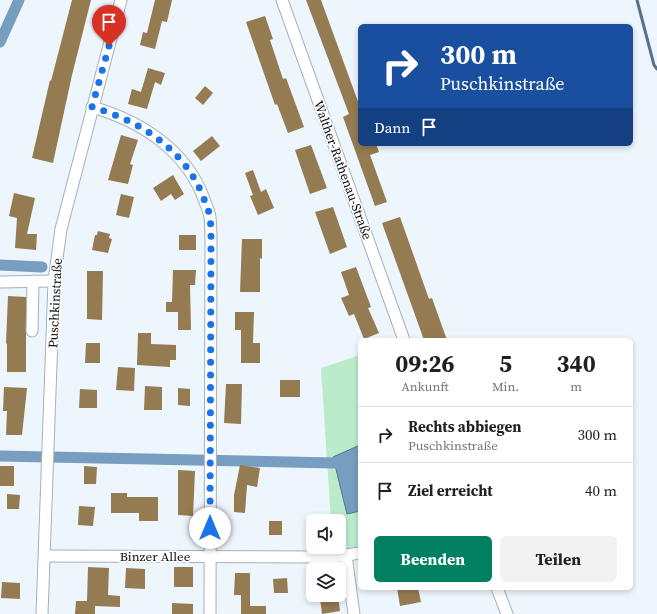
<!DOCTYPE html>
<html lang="de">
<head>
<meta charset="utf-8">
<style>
  body { margin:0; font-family:"Source Serif 4",serif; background:#f2f2f2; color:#202124; height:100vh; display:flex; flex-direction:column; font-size:15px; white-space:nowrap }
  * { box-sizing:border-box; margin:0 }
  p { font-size:13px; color:#757577 }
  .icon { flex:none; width:22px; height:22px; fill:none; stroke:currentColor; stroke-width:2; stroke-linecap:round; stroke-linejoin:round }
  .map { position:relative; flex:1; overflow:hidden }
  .details { position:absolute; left:358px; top:338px; width:275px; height:252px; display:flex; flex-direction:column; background:#fff; border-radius:6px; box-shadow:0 2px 6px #0003 }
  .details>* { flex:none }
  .hud { position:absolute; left:358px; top:24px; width:275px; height:122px; border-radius:6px; box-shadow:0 2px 6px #0003; background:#1a4fa0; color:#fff; overflow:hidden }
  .buttons { position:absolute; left:306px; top:514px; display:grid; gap:8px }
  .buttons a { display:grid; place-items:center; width:40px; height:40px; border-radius:6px; background:#fff; box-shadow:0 2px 6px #0003; font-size:20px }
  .pin { position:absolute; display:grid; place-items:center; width:34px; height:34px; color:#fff; margin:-41px -17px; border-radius:50% 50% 50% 0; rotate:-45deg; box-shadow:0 0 4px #0007 }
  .pin .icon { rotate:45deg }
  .me { position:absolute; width:44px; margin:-22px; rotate:0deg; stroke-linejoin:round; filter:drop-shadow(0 0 3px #0008) }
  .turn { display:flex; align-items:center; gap:14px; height:84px; padding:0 16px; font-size:18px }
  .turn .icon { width:52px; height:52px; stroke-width:2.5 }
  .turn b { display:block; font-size:28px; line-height:34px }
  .then { display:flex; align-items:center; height:38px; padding:0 16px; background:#0003; gap:8px; font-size:15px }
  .eta { display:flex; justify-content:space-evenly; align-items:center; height:68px; text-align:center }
  .eta b { font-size:24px; font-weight:700; line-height:28px }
  .button { display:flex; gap:8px; margin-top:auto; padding:8px 16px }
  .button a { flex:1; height:46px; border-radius:6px; background:#008061; color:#fff; font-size:16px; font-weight:700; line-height:46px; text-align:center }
  .button a+a { background:#f2f2f2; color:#202124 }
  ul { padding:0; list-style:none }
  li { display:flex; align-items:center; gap:12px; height:56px; padding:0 16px; border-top:1px solid #e0e0e0 }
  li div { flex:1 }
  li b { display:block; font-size:15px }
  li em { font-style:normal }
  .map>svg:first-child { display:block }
  .green { fill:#bcebcc }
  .water { fill:#779ec0; stroke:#56728b }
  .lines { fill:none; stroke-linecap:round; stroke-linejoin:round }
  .stream { stroke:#56728b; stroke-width:3 }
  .canal { stroke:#779ec0; stroke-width:11 }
  .building { fill:#947b51 }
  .minor-casing { stroke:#a8b0b7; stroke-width:13 }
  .minor { stroke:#fff; stroke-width:11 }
  .route { stroke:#1a73e8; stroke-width:7; stroke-dasharray:0 12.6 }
  .labels { text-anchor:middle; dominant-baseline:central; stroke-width:3.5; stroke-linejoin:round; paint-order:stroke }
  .street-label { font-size:13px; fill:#090c0f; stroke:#fff }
</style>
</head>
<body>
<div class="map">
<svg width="657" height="614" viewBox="0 0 657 614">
  <rect width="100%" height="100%" fill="#edf5fd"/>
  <path class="green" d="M360 355V553L333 557 332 547H339V521H331L321 368Z"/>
  <path class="water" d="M360 445V511L347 514 333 457Z"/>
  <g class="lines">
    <path class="stream" d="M637 0 654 65 657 69"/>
    <g class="canal">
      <path d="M0 42 19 0"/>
      <path d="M0 265 42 267"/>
      <path d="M0 456 334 463"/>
    </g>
  </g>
  <g class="building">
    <path d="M72 0H91L72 75 53 163 32 158 50 80 51 81Z"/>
    <path d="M155 0H172L167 22 162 21 155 49 140 45 143 32 147 33Z"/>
    <path d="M306 0H321L360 107V144H376L379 152 370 155 387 202 375 206 343 117 349 114Z"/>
    <path d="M265 16 273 39 270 40 283 79 286 78 304 127 288 133 277 104 275 105 246 22Z"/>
    <path d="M148 68 165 73 161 85 155 82 147 109 128 104 132 89 141 92Z"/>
    <path d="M205 86 213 93 203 105 195 98Z"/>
    <path d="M121 135 138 140 130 164 133 165 128 184 108 180Z"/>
    <path d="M212 136 220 146 201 161 193 151Z"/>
    <path d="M311 145 327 188 310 194 295 150Z"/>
    <path d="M253 170 261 192 266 189 274 208 258 215 250 196 253 195 245 173Z"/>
    <path d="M173 175 184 194 175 200 171 194 161 201 153 188Z"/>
    <path d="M14 193 35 198 27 234H37L36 250 15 248 17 218 9 216Z"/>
    <path d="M121 194 134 197 129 218 116 215Z"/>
    <path d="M333 207 347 247 330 254 315 212Z"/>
    <path d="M400 217 429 299 432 298 447 340H424L382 223Z"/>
    <path d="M98 231 110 234 109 238 112 239 108 253 92 250 95 235H97Z"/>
    <rect x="179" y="235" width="17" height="15"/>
    <path d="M242 239H262V259L260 258V292H240Z"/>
    <path d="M356 267 371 307 368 308 379 333 364 339 354 314 349 316 341 298 349 295 341 272Z"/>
    <path d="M173 270H196L195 285H190L191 330H178V312H166V302H172Z"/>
    <path d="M87 271H103L102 320 87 319Z"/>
    <path d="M8 296 26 297V372H7V344L6 343Z"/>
    <path d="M235 312H254L253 343H260V363H241V330H235Z"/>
    <path d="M138 333H151V344L176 345V360H170V367L137 365Z"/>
    <path d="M86 343H100V363H85Z"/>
    <path d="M118 367 135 368 134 391 116 390Z"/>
    <rect x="280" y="380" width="20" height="17"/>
    <path d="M226 384H242L241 424 224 423Z"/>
    <path d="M145 386 162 387V410H144Z"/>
    <path d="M4 387 27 388 22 435H6L7 411H3Z"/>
    <path d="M178 388 190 389V406L178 405Z"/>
    <path d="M80 389 97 390V408H79Z"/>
    <path d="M240 465 260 468 257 487 247 485 245 513 234 512V495Z"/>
    <rect x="0" y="466" width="14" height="20"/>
    <path d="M84 466 97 467 96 484H84Z"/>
    <path d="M178 470 195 471 193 516 178 515Z"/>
    <path d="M111 493H127V497H158V521H139V513H111Z"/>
    <path d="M7 494 20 495 19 509H7Z"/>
    <path d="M79 506 95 507 93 526 78 525Z"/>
    <rect x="269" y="521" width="13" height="14"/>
    <path d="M88 567 109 568 108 595 120 596V607L95 606V614H75L76 601H87Z"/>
    <rect x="174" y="567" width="19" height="20"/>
    <path d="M126 568 145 569V589L125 588Z"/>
    <path d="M235 573H250V606H266V614H241V595H234Z"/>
    <path d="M287 578 288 593H274L273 579Z"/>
    <path d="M2 582 20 583V599L1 598Z"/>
    <path d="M397 588H418L421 602 400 606Z"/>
    <path d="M338 595 340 611 322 614 320 598Z"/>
    <path d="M172 603 193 604V614H172Z"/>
  </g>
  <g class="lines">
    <defs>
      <g id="minor">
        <path d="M282 0 404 340"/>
        <path d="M92 107C141 121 186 150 204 199 206 205 209 211 210 217 211 226 211 235 211 244L210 614"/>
        <path d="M0 282 54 281"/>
        <path d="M32 331 33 281"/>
        <path d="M346 555 354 614"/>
        <path d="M45 556 333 557 360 553"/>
        <path d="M497 588 507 614"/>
        <path d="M42 614 54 281 61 229 121 0"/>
      </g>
    </defs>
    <use href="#minor" class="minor-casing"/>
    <use href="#minor" class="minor"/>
  </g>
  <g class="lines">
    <path class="route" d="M109 46 92 107C140 121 186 150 204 199 206 205 209 211 210 217 211 226 211 235 211 244L210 528"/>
  </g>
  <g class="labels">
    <g class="street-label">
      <text transform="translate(343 170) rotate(70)">Walther-Rathenau-Straße</text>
      <text transform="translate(55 303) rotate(-87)">Puschkinstraße</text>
      <text x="155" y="556">Binzer Allee</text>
    </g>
  </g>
</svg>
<div class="buttons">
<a><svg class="icon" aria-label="sound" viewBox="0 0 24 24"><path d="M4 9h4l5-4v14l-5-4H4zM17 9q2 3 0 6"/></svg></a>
<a><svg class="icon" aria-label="layers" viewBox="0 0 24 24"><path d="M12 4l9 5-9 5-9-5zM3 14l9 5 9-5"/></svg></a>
</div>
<div class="pin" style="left:109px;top:46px;background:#d93025"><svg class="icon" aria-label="arrive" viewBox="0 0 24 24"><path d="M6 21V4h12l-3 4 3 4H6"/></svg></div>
<svg class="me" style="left:210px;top:528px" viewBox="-20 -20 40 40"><circle r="19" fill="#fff"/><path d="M0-13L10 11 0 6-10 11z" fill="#1a73e8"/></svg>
<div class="hud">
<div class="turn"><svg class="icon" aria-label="right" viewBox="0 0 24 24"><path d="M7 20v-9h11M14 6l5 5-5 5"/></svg><div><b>300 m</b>Puschkinstraße</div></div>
<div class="then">Dann<svg class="icon" aria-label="arrive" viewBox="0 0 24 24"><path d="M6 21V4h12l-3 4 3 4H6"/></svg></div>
</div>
<section class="details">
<div class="eta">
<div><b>09:26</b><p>Ankunft</p></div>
<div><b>5</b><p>Min.</p></div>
<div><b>340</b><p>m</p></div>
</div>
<ul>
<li><svg class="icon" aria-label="right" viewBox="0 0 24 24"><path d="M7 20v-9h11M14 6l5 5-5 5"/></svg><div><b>Rechts abbiegen</b><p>Puschkinstraße</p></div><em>300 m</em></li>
<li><svg class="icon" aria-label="arrive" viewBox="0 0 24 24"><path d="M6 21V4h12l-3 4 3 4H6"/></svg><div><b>Ziel erreicht</b></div><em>40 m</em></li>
</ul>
<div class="button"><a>Beenden</a><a>Teilen</a></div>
</section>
</div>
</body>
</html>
